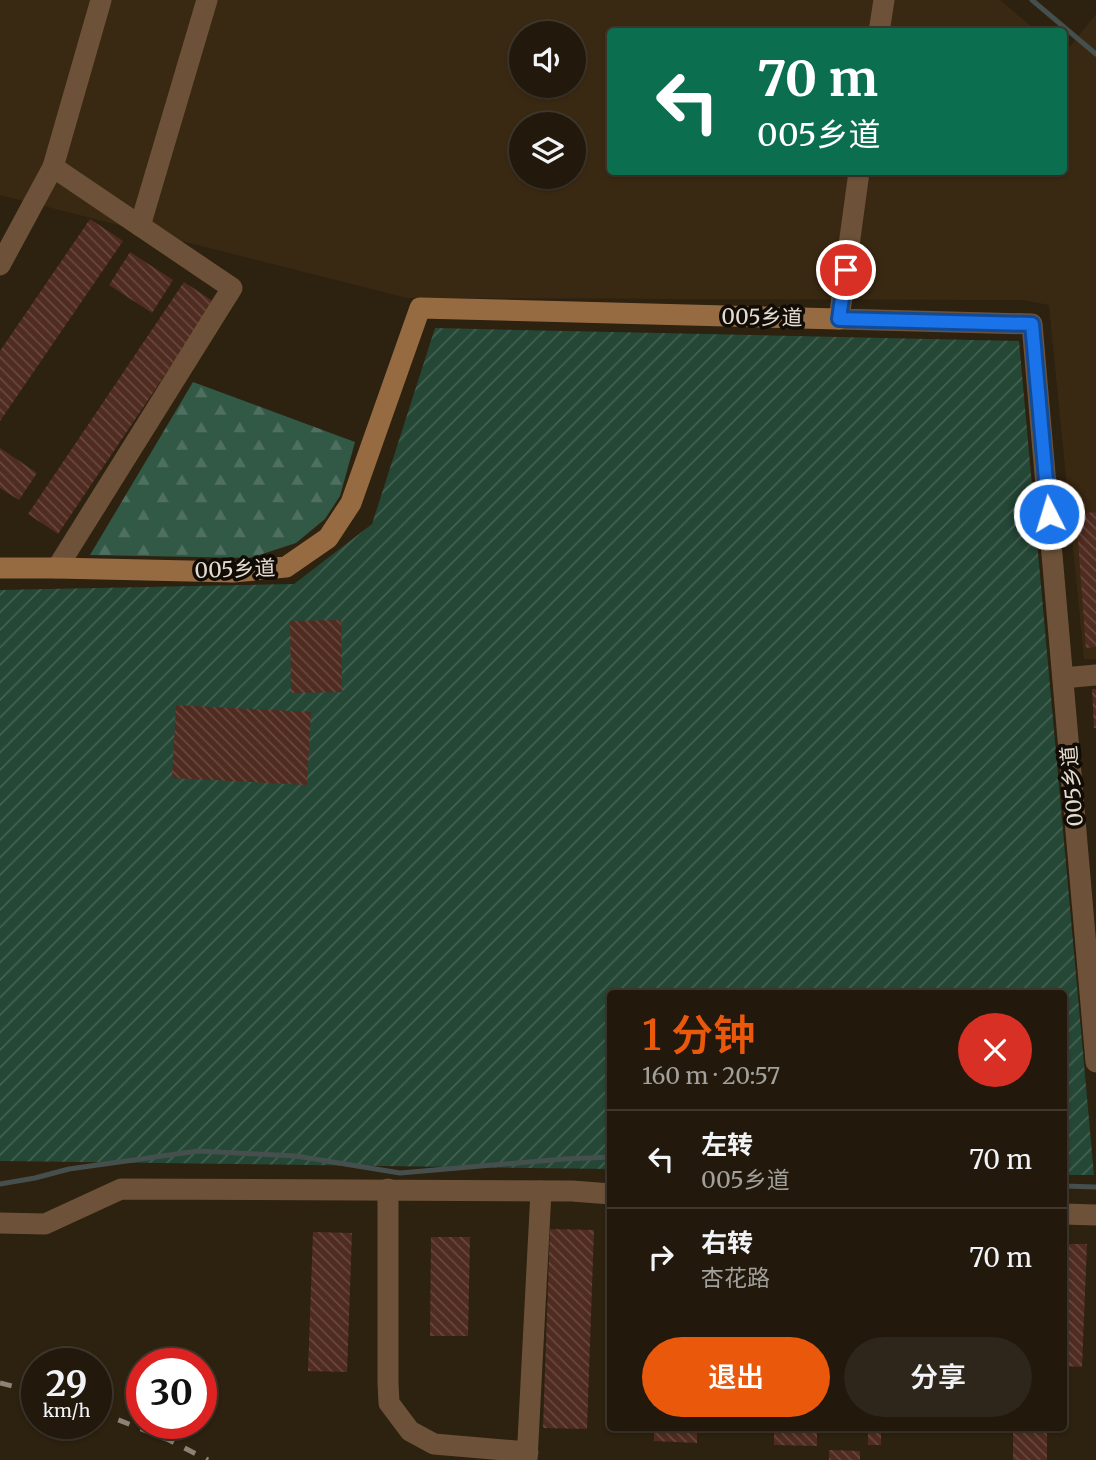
<!DOCTYPE html>
<html lang="zh">
<head>
<meta charset="utf-8">
<style>
  body { margin:0; font-family:Merriweather,"Noto Sans SC",serif; background:#2e261a; color:#f1f3f6; height:100vh; display:flex; flex-direction:column; font-size:26px; white-space:nowrap }
  * { box-sizing:border-box; margin:0 }
  p { font-size:23px; color:#a2a09d }
  .icon { flex:none; width:38px; height:38px; fill:none; stroke:currentColor; stroke-width:2; stroke-linecap:round; stroke-linejoin:round }
  .map { position:relative; flex:1; overflow:hidden }
  .sheet { position:absolute; left:607px; top:990px; width:460px; height:441px; display:flex; flex-direction:column; background:#22190c; border-radius:7px; box-shadow:0 2px 5px #0004,0 0 0 2px #3f382d }
  .sheet>* { flex:none }
  .hud { position:absolute; left:607px; top:28px; width:460px; height:147px; border-radius:7px; box-shadow:0 2px 5px #0004,0 0 0 2px #3f382d; background:#0b6e4f; color:#fff; overflow:hidden }
  .buttons { position:absolute; left:509px; top:21px; display:grid; gap:14px }
  .buttons a { display:grid; place-items:center; width:77px; height:77px; border-radius:50%; background:#22190c; box-shadow:0 2px 5px #0004,0 0 0 2px #3f382d; font-size:35px }
  .speed { position:absolute; left:21px; top:1348px; display:flex; gap:14px; font-size:35px; font-weight:700; text-align:center }
  .speed>* { display:grid; place-content:center; width:91px; height:91px; border-radius:50%; background:#22190c; box-shadow:0 2px 5px #0004,0 0 0 2px #3f382d; line-height:1 }
  .speed small { font-size:18px; font-weight:400 }
  .speed .limit { border:10px solid #d22; background:#fff; color:#111 }
  .pin { position:absolute; display:grid; place-items:center; width:60px; height:60px; color:#fff; margin:-30px; border:4px solid #fff; border-radius:50%; box-shadow:0 2px 7px #0007 }
  .me { position:absolute; width:77px; margin:-38px; rotate:355deg; stroke-linejoin:round; filter:drop-shadow(0 0 5px #0008) }
  .turn { display:flex; align-items:center; gap:24px; height:147px; padding:0 35px; font-size:32px }
  .turn .icon { width:91px; height:91px; stroke-width:2.5 }
  .turn b { display:block; font-size:49px; line-height:60px }
  .round { display:grid; place-items:center; flex:none; width:74px; height:74px; border-radius:37px; background:#2e261a }
  .head { display:flex; align-items:center; justify-content:space-between; height:119px; padding:0 35px }
  h1 { font-size:42px; font-weight:600; line-height:52px; color:#ea580c }
  .cta { display:flex; gap:14px; margin-top:auto; padding:14px 35px }
  .cta a { flex:1; height:80px; border-radius:42px; background:#ea580c; color:#fff; font-size:28px; font-weight:600; line-height:80px; text-align:center }
  .cta a+a { background:#2e261a; color:#f1f3f6 }
  ul { padding:0; list-style:none }
  li { display:flex; align-items:center; gap:21px; height:98px; padding:0 35px; border-top:2px solid #3f382d }
  li div { flex:1 }
  li b { display:block; font-size:26px }
  li em { font-style:normal }
  .map>svg:first-child { display:block }
  .built { fill:#3a2912; fill-rule:evenodd }
  .forest { fill:url(#forest-firs) }
  .garden { fill:url(#garden-furrows) }
  .lines { fill:none; stroke-linecap:round; stroke-linejoin:round }
  .stream { stroke:#454f4d; stroke-width:5 }
  .building { fill:url(#building-back-hatch) }
  .street { stroke:#6d5239; stroke-width:21 }
  .secondary { stroke:#976b42; stroke-width:21 }
  .rail { stroke:#8d8275; stroke-width:5; stroke-dasharray:12 12; stroke-linecap:butt }
  .route-casing { stroke:#114b97; stroke-width:18 }
  .route { stroke:#1a73e8; stroke-width:12 }
  .labels { text-anchor:middle; dominant-baseline:central; stroke-width:7; stroke-linejoin:round; paint-order:stroke }
  .street-label { font-size:21px; fill:#e5dcd1; stroke:#110c05 }
</style>
</head>
<body>
<div class="map">
<svg width="1096" height="1460" viewBox="0 0 1096 1460">
  <defs>
    <pattern id="forest-firs" width="22" height="20" patternUnits="userSpaceOnUse" patternTransform="scale(1.75)"><rect width="22" height="20" fill="#315946"/><path d="M5 1l3.5 6h-7zM16 11l3.5 6h-7z" fill="#4f7060"/></pattern>
    <pattern id="garden-furrows" width="10" height="10" patternUnits="userSpaceOnUse" patternTransform="scale(1.75)"><rect width="10" height="10" fill="#244736"/><path d="M-1 1l2-2M0 10L10 0M9 11l2-2" fill="none" stroke="#446152"/></pattern>
    <pattern id="building-back-hatch" width="6" height="6" patternUnits="userSpaceOnUse" patternTransform="scale(1.75)"><rect width="6" height="6" fill="#4f2b20"/><path d="M-1 5l2 2M0 0l6 6M5-1l2 2" fill="none" stroke="#68493f"/></pattern>
  </defs>
  <rect width="100%" height="100%" fill="#2d2110"/>
  <path class="built" d="M0 0H1000L1037 31 611 32V172H1064V54L1096 14V659H1084L1049 305 1023 300 407 298 0 195ZM522 33H574V86H522ZM522 124H574V177H522Z"/>
  <path class="forest" d="M193 382 355 442 340 496 325 519 296 543 250 558 90 555Z"/>
  <path class="garden" d="M435 328 1019 341 1094 1175H1064V994H611V1169L0 1161V590L294 584 372 524Z"/>
  <g class="lines">
    <g class="stream">
      <path d="M1032 0 1096 54"/>
      <path d="M0 1184 35 1178 69 1169 198 1151 296 1156 400 1173 564 1159 611 1157"/>
      <path d="M1064 1186 1096 1187"/>
    </g>
  </g>
  <g class="building">
    <path d="M90 219 123 241 0 421V351Z"/>
    <path d="M130 252 173 280 152 313 109 285Z"/>
    <path d="M184 282 214 302 58 534 28 514Z"/>
    <path d="M0 448 37 473 19 500 0 488Z"/>
    <path d="M1096 512V647L1086 648 1076 514Z"/>
    <path d="M341 620 342 692 291 693 290 621Z"/>
    <path d="M1092 689H1096V728H1094Z"/>
    <path d="M176 705 311 712 307 785 172 778Z"/>
    <path d="M550 1229 594 1230 587 1429 543 1428Z"/>
    <path d="M313 1232 352 1233 347 1372 308 1371Z"/>
    <path d="M431 1237H470L468 1336H430Z"/>
    <path d="M1064 1244H1087L1082 1367 1064 1366Z"/>
    <path d="M654 1428H697V1443L654 1441Z"/>
    <path d="M774 1428H817V1446L774 1445Z"/>
    <rect x="868" y="1428" width="13" height="17"/>
    <rect x="1013" y="1428" width="34" height="32"/>
    <path d="M829 1450 860 1451V1460H829Z"/>
  </g>
  <g class="lines">
    <g class="street">
      <path d="M879 32 884 0"/>
      <path d="M53 167 232 288 57 568"/>
      <path d="M859 172 839 319 1032 324 1096 1062"/>
      <path d="M140 226 207 0"/>
      <path d="M0 265 53 167 101 0"/>
      <path d="M1063 678 1096 675"/>
      <path d="M388 1189V1383L389 1403 410 1431 434 1444 528 1452"/>
      <path d="M1064 1214 1096 1215"/>
      <path d="M0 1223 45 1224 121 1189 572 1191 611 1194"/>
      <path d="M527 1460 541 1191"/>
    </g>
    <path class="secondary" d="M0 568H57L233 572 286 567 328 538 351 503 420 308 839 319"/>
    <g class="rail">
      <path d="M0 1383 37 1392"/>
      <path d="M96 1411 169 1440 208 1460"/>
    </g>
  </g>
  <g class="lines">
    <defs>
      <path id="route" d="M846 270 839 319 1032 324 1049 514"/>
    </defs>
    <use href="#route" class="route-casing"/>
    <use href="#route" class="route"/>
  </g>
  <g class="labels">
    <g class="street-label">
      <text transform="translate(762 317) rotate(1)">005乡道</text>
      <text transform="translate(235 569) rotate(-2)">005乡道</text>
      <text transform="translate(1072 786) rotate(-95)">005乡道</text>
    </g>
  </g>
</svg>
<div class="buttons">
<a><svg class="icon" aria-label="sound" viewBox="0 0 24 24"><path d="M4 9h4l5-4v14l-5-4H4zM17 9q2 3 0 6"/></svg></a>
<a><svg class="icon" aria-label="layers" viewBox="0 0 24 24"><path d="M12 4l9 5-9 5-9-5zM3 14l9 5 9-5"/></svg></a>
</div>
<div class="speed"><div>29<small>km/h</small></div><div class="limit">30</div></div>
<div class="pin" style="left:846px;top:270px;background:#d93025"><svg class="icon" aria-label="arrive" viewBox="0 0 24 24"><path d="M6 21V4h12l-3 4 3 4H6"/></svg></div>
<svg class="me" style="left:1049px;top:514px" viewBox="-20 -20 40 40"><circle r="17" fill="#1a73e8" stroke="#fff" stroke-width="3"/><path d="M0-11L8 9 0 5-8 9z" fill="#fff"/></svg>
<div class="hud">
<div class="turn"><svg class="icon" aria-label="left" viewBox="0 0 24 24"><path d="M17 20v-9H6M10 6l-5 5 5 5"/></svg><div><b>70 m</b>005乡道</div></div>
</div>
<section class="sheet">
<div class="head"><div><h1>1 分钟</h1><p>160 m · 20:57</p></div><a class="round" style="background:#d93025;color:#fff"><svg class="icon" aria-label="close" viewBox="0 0 24 24"><path d="M6 6l12 12M18 6L6 18"/></svg></a></div>
<ul>
<li><svg class="icon" aria-label="left" viewBox="0 0 24 24"><path d="M17 20v-9H6M10 6l-5 5 5 5"/></svg><div><b>左转</b><p>005乡道</p></div><em>70 m</em></li>
<li><svg class="icon" aria-label="right" viewBox="0 0 24 24"><path d="M7 20v-9h11M14 6l5 5-5 5"/></svg><div><b>右转</b><p>杏花路</p></div><em>70 m</em></li>
</ul>
<div class="cta"><a>退出</a><a>分享</a></div>
</section>
</div>
</body>
</html>
